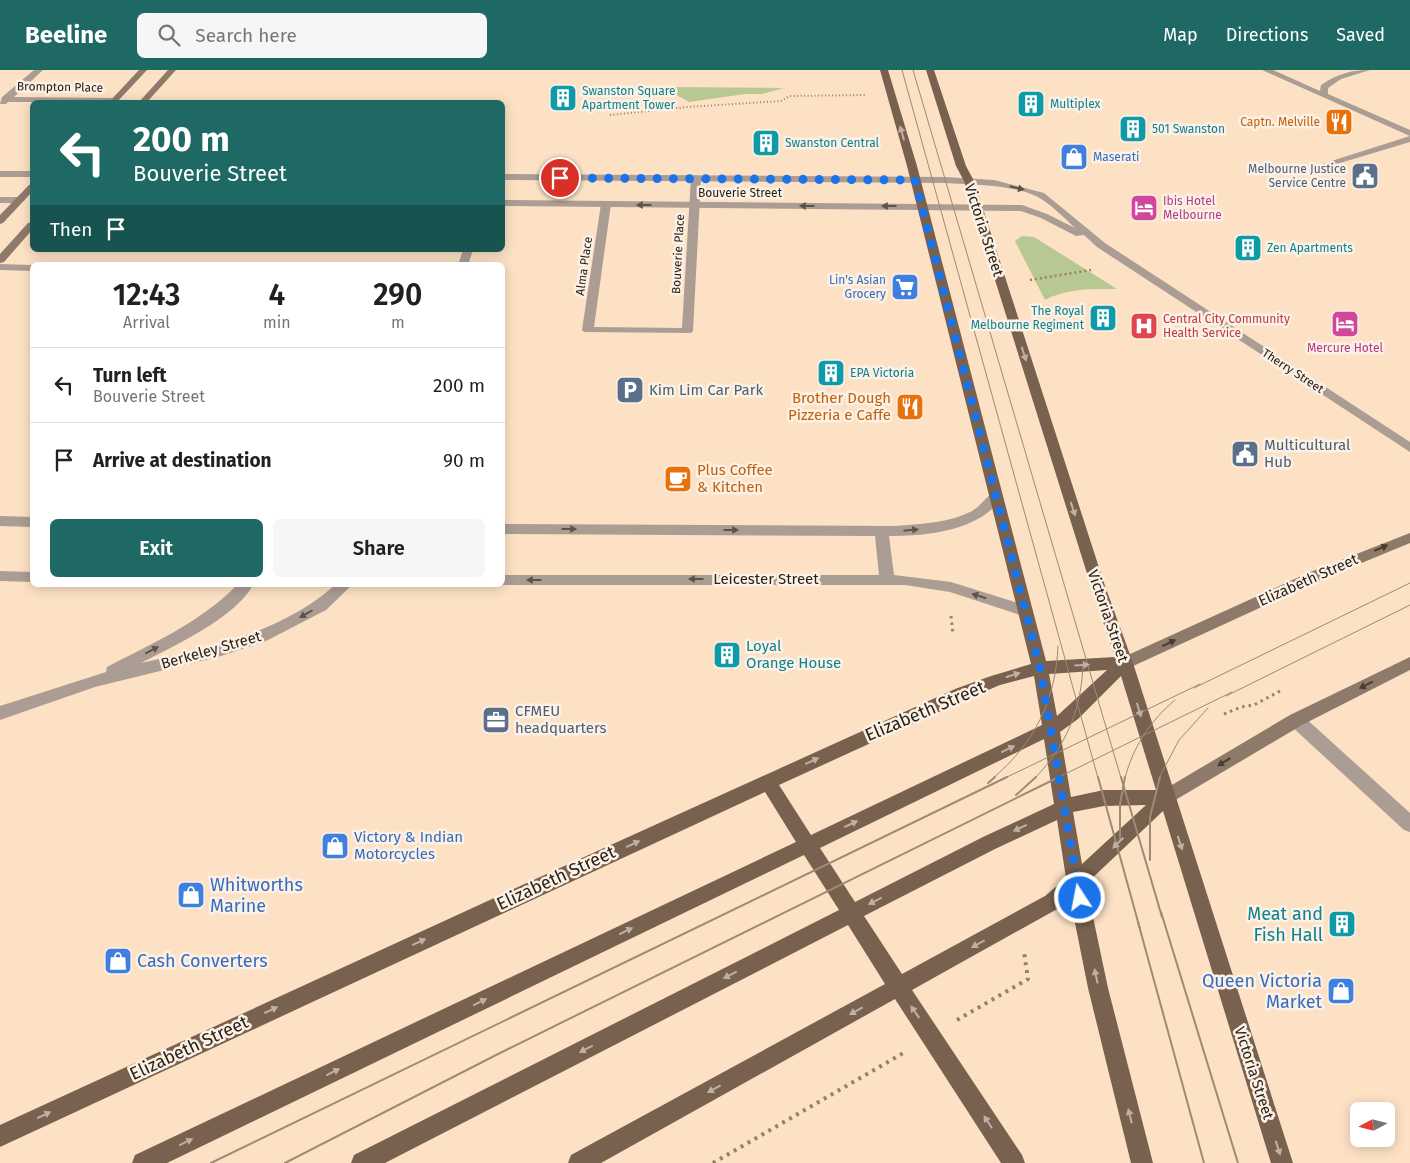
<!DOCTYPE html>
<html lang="en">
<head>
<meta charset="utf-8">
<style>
  body { margin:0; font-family:"Fira Sans",sans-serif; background:#f6f6f6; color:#202124; height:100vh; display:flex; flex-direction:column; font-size:19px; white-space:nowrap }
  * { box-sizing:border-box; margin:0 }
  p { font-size:16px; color:#757577 }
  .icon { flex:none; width:28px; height:28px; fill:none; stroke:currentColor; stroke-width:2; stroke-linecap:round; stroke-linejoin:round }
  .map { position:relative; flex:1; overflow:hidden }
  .drawer { position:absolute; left:30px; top:192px; width:475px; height:325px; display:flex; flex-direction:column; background:#fff; border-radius:8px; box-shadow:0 2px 12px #0003 }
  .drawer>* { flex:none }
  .hud { position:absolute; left:30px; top:30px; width:475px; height:152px; border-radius:8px; box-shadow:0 2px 12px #0003; background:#1e6963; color:#fff; overflow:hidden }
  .needle { width:32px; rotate:263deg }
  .fabs { position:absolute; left:1350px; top:1032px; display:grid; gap:10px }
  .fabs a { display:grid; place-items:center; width:45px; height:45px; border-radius:8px; background:#fff; box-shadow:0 2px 12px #0003; font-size:25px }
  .pin { position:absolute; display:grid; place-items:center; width:42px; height:42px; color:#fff; margin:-21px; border:2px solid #fff; border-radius:50%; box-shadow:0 1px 5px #0007 }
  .me { position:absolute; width:55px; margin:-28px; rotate:349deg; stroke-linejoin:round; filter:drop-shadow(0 0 4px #0008) }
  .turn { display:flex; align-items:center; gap:18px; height:105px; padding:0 20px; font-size:22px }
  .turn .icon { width:65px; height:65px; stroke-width:2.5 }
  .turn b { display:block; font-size:35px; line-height:42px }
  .then { display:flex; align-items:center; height:48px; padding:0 20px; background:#0003; gap:10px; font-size:19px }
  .eta { display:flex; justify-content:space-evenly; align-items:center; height:85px; text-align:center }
  .eta b { font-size:30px; font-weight:600; line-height:35px }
  .action { display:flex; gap:10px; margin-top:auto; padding:10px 20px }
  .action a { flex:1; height:58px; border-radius:8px; background:#1e6963; color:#fff; font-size:20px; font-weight:600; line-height:58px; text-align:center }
  .action a+a { background:#f6f6f6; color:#202124 }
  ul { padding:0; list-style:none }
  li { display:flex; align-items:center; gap:15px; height:75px; padding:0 20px; border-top:1px solid #e0e0e0 }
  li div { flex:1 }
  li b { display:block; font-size:19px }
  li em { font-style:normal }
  header { display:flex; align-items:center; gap:30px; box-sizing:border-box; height:70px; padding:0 25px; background:#1e6963; color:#fff }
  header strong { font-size:24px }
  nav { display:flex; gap:28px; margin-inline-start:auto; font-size:18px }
  .search { width:350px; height:45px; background:#f6f6f6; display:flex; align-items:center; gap:12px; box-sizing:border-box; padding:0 18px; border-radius:8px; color:#757577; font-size:19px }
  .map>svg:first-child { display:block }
  .green { fill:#b8c892 }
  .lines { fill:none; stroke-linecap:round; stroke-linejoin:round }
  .path-far3 { stroke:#94826d; stroke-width:2; stroke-dasharray:1 2.5; stroke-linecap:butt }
  .path-far2 { stroke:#94826d; stroke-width:2.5; stroke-dasharray:2 3; stroke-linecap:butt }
  .path-far1 { stroke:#94826d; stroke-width:3; stroke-dasharray:2.5 4; stroke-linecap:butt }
  .path { stroke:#94826d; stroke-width:4; stroke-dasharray:3 5; stroke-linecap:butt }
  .lane { fill:#ab9d93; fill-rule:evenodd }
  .street { fill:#ab9d93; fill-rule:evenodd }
  .secondary { fill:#8e7a6b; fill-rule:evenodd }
  .primary { fill:#79614f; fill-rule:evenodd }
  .tram-far1 { stroke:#9d8b75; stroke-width:1 }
  .tram { stroke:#9d8b75; stroke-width:2 }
  .oneway { fill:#c1b0a2 }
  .oneway2 { fill:#5e5348 }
  .oneway3 { fill:#493c30 }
  .route { stroke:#1a73e8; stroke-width:9; stroke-dasharray:0 16.2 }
  .labels { text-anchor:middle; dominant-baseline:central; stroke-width:5; stroke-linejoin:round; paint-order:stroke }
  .far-street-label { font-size:12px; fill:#2b2216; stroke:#fcf1e6 }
  .far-culture-label { font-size:12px; fill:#0d838f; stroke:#fcf1e6; text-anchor:start }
  .far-food-label { font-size:12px; fill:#c56008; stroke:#fcf1e6; text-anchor:end }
  .far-shop-label { font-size:12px; fill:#366cbe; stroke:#fcf1e6; text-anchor:start }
  .far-service-label { font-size:12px; fill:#4e5e75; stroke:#fcf1e6; text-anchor:end }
  .far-hotel-label { font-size:12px; fill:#b23c85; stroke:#fcf1e6; text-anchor:start }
  .far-health-label { font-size:12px; fill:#be3a42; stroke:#fcf1e6; text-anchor:start }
  .street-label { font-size:15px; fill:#2b2216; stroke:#fcf1e6 }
  .service-label { font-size:15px; fill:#4e5e75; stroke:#fcf1e6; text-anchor:start }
  .food-label { font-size:15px; fill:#c56008; stroke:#fcf1e6; text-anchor:end }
  .culture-label { font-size:15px; fill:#0d838f; stroke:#fcf1e6; text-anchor:start }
  .shop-label { font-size:15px; fill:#366cbe; stroke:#fcf1e6; text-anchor:start }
  .near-street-label { font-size:18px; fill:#2b2216; stroke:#fcf1e6 }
  .near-shop-label { font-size:18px; fill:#366cbe; stroke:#fcf1e6; text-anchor:start }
  .near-culture-label { font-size:18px; fill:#0d838f; stroke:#fcf1e6; text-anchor:end }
</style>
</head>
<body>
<header>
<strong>Beeline</strong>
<div class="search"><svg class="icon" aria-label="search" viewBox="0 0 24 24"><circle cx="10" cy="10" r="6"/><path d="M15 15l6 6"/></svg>Search here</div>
<nav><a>Map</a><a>Directions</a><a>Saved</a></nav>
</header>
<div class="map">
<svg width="1410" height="1093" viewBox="0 0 1410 1093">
  <rect width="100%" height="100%" fill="#fce1c4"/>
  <g class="green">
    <path d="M662 17 784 18 762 24H745L689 32Z"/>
    <path d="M1022 166 1034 167 1117 219C1091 219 1068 218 1045 230L1015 171Z"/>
  </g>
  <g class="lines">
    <path class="path-far3" d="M610 45 687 37 781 31 790 26 865 25"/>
    <path class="path-far2" d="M1030 210 1091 200"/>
    <g class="path-far1">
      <path d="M951 546 953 564"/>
      <path d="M1224 644 1241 637 1254 635 1282 620"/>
    </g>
    <g class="path">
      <path d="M957 950 1028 909 1024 882"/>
      <path d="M713 1093 905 982"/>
    </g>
    <g class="lane">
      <path d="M34 0H43L14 27 115 28 119 30 115 32H8L6 34H0L2 27Z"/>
      <path d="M696 105 701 108 693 261 691 263 584 262 582 260 601 134 606 131 611 134 594 257 682 258 691 108Z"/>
      <path d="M463 180H473L468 195H458Z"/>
      <path d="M0 194 32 195V201L0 200Z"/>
      <path d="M1296 643 1302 645 1410 743V762L1404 760 1290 655 1288 650 1290 645Z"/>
    </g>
    <g class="street">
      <path d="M1262 0H1273L1320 21 1321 15C1337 4 1351 0 1370 0L1341 9 1328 18V24L1410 60V66Z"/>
      <path d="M1410 66V72L1330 96H1324L1322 94Z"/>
      <rect x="0" y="101" width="32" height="6"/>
      <path d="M502 104 945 107 994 110 1044 123 1105 173 1410 372V382L1097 177 1084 165 1076 166 1041 148 1021 141 502 136V130L1022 135 1047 144 1075 158C1063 147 1050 133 1036 126 1008 114 975 115 945 113L502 110Z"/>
      <path d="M0 127H20L25 130 20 133H0Z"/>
      <path d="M996 421 1001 423 1003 426C981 461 927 466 889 466L894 505 951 512 1031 537 1033 541 1031 545 1026 547 950 522 905 515H501H502V505H879L875 466 502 464V454L895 456C921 454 949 453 972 441 981 436 988 424 996 421Z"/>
      <path d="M0 446 32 447V457L0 456Z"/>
      <path d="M0 501 32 502V512L0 511Z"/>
      <path d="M237 515H253C235 548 174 576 141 593 210 577 281 563 335 515H352L326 540 266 571 221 586 95 617 0 650V636L106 602 107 597C153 573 201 552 237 515Z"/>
    </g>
    <g class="secondary">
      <path d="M139 0H147L117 32H109Z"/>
      <path d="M168 0H176L147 32H139Z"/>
      <path d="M32 114V122L3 153 0 154V145L29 115Z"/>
      <path d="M32 152V160L4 192 0 193V184L28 153Z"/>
      <path d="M1410 463V473L1318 511 1131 597 1125 599 1119 597 1117 593 1119 589 1308 503Z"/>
      <path d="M1410 587V600L1302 655 1172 732 1166 735 1160 732 1157 727 1160 722 1290 645Z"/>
    </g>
    <path class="primary" d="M880 0H888L917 96 1046 591 1115 587 1090 513 964 111 956 96 926 0H934L966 96 974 111 1104 513 1133 593 1293 1093H1271L1163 741 1086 814 1108 918 1153 1093H1131L1088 918 1070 828 1059 838 912 920 1022 1085 1025 1093H1001L895 929 601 1093H568L571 1085 885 914 848 855 385 1093H351L354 1085 839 840 804 785 167 1093H132L135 1085 796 772 765 722 0 1077V1055L518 817 955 619 991 606 1031 594 907 96ZM1107 600 1057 646 1049 604ZM1034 606 1042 655 811 765 779 715 967 629 1000 615ZM1121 606 1156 720H1104L1071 727 1060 662 1078 649ZM1044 669 1054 734 983 767 855 832 820 778ZM1146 735 1082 794 1073 742 1104 736ZM1057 750 1066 808 1045 826 902 904 864 846 995 779Z"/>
    <g class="tram-far1">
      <path d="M902 0 1098 708"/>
      <path d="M913 0 1121 708"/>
      <path d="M1194 618 1410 513"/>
      <path d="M1226 626 1410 535"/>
      <path d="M993 708C1034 674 1056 630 1058 576"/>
      <path d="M1005 708 1200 614"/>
      <path d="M1035 708C1067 675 1082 638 1083 592"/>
      <path d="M1057 708 1232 622"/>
      <path d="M1125 708C1133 677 1150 651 1175 630"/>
      <path d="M1159 708 1179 670 1208 638"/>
    </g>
    <g class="tram">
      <path d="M1098 707 1140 859"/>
      <path d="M1121 707 1162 847"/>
      <path d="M988 713 995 707"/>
      <path d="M1016 725 1036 707"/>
      <path d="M1120 769V734L1125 707"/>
      <path d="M1150 790V747L1160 707"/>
      <path d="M1161 842 1238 1093"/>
      <path d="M1138 852 1204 1093"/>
      <path d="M211 1093 1007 707"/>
      <path d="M285 1093 502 982 1059 707"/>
    </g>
  </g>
  <defs><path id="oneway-solid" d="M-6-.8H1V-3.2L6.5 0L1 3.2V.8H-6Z" transform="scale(1.25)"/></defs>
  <g class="oneway">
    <use href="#oneway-solid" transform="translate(902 63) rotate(-106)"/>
    <use href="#oneway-solid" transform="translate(1024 284) rotate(72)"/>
    <use href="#oneway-solid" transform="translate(1073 439) rotate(72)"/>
    <use href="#oneway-solid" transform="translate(1082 595) rotate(-3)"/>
    <use href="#oneway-solid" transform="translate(1013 605) rotate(-18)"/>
    <use href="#oneway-solid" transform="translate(1139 640) rotate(73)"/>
    <use href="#oneway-solid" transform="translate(1008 679) rotate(-26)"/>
    <use href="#oneway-solid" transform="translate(812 691) rotate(-25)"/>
    <use href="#oneway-solid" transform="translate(851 754) rotate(-25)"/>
    <use href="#oneway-solid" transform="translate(1020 758) rotate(155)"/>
    <use href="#oneway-solid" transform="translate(1118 773) rotate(135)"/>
    <use href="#oneway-solid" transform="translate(1180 773) rotate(72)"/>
    <use href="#oneway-solid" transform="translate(633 774) rotate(-25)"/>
    <use href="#oneway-solid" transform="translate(875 831) rotate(153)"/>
    <use href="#oneway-solid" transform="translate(626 861) rotate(-26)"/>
    <use href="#oneway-solid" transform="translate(419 872) rotate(-25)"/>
    <use href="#oneway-solid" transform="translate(978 874) rotate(151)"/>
    <use href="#oneway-solid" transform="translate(730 905) rotate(153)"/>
    <use href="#oneway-solid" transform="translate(1096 906) rotate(-102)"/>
    <use href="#oneway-solid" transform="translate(480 932) rotate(-26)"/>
    <use href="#oneway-solid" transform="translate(271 940) rotate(-25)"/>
    <use href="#oneway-solid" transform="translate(856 941) rotate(151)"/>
    <use href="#oneway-solid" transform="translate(915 942) rotate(-125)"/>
    <use href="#oneway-solid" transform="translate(586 979) rotate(153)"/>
    <use href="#oneway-solid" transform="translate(333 1002) rotate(-26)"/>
    <use href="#oneway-solid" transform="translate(714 1019) rotate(151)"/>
    <use href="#oneway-solid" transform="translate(44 1045) rotate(-25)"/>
    <use href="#oneway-solid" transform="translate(1130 1046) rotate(-104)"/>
    <use href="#oneway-solid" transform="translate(988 1052) rotate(-123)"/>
    <use href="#oneway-solid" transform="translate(186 1072) rotate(-26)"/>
    <use href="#oneway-solid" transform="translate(1278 1078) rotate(72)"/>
  </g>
  <g class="oneway2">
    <use href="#oneway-solid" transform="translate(1017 118) rotate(13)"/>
    <use href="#oneway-solid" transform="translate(644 135) rotate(-180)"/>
    <use href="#oneway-solid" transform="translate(807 136) rotate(-180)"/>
    <use href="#oneway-solid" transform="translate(889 136) rotate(-180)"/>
    <use href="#oneway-solid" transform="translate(569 459)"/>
    <use href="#oneway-solid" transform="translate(731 460)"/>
    <use href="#oneway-solid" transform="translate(911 460) rotate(-6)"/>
    <use href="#oneway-solid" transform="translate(696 509) rotate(180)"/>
    <use href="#oneway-solid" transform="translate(534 510) rotate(180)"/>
    <use href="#oneway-solid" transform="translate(979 526) rotate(-162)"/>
    <use href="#oneway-solid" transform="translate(306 544) rotate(150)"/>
    <use href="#oneway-solid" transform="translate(152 580) rotate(-28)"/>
  </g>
  <g class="oneway3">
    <use href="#oneway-solid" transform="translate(1381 478) rotate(-23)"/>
    <use href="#oneway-solid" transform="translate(1169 573) rotate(-25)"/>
    <use href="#oneway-solid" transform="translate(1366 615) rotate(153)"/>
    <use href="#oneway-solid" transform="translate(1224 692) rotate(149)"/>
  </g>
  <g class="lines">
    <path class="route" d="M560 108 915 110 1040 598 1080 828"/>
  </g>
  <defs>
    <symbol id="building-square" viewBox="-11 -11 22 22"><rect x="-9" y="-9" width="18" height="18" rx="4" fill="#0f9aa8" stroke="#fcf1e6"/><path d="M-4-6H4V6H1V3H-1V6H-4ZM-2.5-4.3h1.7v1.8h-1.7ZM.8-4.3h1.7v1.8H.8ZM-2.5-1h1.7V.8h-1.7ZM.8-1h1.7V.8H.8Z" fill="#fff"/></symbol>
    <symbol id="restaurant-square" viewBox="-11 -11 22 22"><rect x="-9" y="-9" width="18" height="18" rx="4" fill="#e8710a" stroke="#fcf1e6"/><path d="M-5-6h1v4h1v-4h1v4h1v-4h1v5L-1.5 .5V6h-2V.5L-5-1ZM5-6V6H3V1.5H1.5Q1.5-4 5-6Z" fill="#fff"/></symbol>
    <symbol id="shop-square" viewBox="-11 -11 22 22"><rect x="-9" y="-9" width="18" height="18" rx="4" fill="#3f7fe0" stroke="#fcf1e6"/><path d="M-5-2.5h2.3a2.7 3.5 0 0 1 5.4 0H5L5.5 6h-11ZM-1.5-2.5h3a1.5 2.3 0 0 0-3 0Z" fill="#fff"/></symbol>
    <symbol id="civic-square" viewBox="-11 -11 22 22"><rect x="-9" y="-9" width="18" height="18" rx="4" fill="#5c6f8a" stroke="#fcf1e6"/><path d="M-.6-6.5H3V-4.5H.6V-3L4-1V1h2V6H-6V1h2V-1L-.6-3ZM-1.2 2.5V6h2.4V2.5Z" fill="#fff"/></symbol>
    <symbol id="hotel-square" viewBox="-11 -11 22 22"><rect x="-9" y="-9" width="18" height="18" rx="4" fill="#d1479c" stroke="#fcf1e6"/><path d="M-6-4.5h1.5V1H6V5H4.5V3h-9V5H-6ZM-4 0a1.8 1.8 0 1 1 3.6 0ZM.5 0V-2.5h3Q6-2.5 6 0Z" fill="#fff"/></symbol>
    <symbol id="supermarket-square" viewBox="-11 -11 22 22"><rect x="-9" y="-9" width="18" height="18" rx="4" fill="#3f7fe0" stroke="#fcf1e6"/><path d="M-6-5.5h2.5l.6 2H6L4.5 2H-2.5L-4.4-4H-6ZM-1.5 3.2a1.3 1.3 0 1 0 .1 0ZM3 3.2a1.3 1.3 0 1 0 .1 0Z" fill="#fff"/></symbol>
    <symbol id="hospital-square" viewBox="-11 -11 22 22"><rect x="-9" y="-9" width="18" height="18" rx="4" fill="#e0444e" stroke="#fcf1e6"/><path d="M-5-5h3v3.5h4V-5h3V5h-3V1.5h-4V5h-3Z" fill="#fff"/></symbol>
    <symbol id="parking-square" viewBox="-11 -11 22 22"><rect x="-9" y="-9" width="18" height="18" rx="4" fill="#5c6f8a" stroke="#fcf1e6"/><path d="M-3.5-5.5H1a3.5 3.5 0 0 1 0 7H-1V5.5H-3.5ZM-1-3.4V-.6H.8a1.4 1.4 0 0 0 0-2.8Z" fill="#fff"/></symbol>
    <symbol id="cafe-square" viewBox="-11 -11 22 22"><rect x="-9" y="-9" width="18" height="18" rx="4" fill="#e8710a" stroke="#fcf1e6"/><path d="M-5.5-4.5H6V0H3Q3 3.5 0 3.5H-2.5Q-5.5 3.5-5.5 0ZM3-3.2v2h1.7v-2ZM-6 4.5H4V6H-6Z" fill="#fff"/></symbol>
    <symbol id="office-square" viewBox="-11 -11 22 22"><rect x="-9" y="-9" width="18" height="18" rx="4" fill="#5c6f8a" stroke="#fcf1e6"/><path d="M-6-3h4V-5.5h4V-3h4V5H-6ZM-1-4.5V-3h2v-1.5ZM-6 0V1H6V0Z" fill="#fff"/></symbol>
  </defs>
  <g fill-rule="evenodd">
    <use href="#building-square" x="547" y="12" width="32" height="32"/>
    <use href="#building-square" x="1015" y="18" width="32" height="32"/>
    <use href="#restaurant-square" x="1323" y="36" width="32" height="32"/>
    <use href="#building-square" x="1117" y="43" width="32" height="32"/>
    <use href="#building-square" x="750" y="57" width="32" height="32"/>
    <use href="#shop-square" x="1058" y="71" width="32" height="32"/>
    <use href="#civic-square" x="1349" y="90" width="32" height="32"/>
    <use href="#hotel-square" x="1128" y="122" width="32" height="32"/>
    <use href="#building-square" x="1232" y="162" width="32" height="32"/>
    <use href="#supermarket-square" x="889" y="201" width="32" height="32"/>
    <use href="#building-square" x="1087" y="232" width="32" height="32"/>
    <use href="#hotel-square" x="1329" y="238" width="32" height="32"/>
    <use href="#hospital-square" x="1128" y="240" width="32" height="32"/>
    <use href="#building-square" x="815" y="287" width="32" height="32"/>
    <use href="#parking-square" x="614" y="304" width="32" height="32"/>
    <use href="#restaurant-square" x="894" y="321" width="32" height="32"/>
    <use href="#civic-square" x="1229" y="368" width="32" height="32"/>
    <use href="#cafe-square" x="662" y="393" width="32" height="32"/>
    <use href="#building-square" x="711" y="569" width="32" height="32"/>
    <use href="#office-square" x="480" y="634" width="32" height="32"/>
    <use href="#shop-square" x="319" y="760" width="32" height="32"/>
    <use href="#shop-square" x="175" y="809" width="32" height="32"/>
    <use href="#building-square" x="1326" y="838" width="32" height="32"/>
    <use href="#shop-square" x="102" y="875" width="32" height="32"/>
    <use href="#shop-square" x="1325" y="905" width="32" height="32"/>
  </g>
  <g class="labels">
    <g class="far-street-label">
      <text transform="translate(60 17) rotate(1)">Brompton Place</text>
      <text x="740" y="123">Bouverie Street</text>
      <text transform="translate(678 184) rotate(-87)">Bouverie Place</text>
      <text transform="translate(584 196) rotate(-82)">Alma Place</text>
      <text transform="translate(1293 301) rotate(33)">Therry Street</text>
    </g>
    <g class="far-culture-label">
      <text x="582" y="21">Swanston Square<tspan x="582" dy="14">Apartment Tower</tspan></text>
      <text x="1050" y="34">Multiplex</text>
      <text x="1152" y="59">501 Swanston</text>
      <text x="785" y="73">Swanston Central</text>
      <text x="1267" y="178">Zen Apartments</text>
      <text x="1084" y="241" text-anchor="end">The Royal<tspan x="1084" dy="14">Melbourne Regiment</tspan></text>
      <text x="850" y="303">EPA Victoria</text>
    </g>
    <g class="far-food-label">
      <text x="1320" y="52">Captn. Melville</text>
    </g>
    <g class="far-shop-label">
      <text x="1093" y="87">Maserati</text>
      <text x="886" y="210" text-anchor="end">Lin's Asian<tspan x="886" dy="14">Grocery</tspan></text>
    </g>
    <g class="far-service-label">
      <text x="1346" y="99">Melbourne Justice<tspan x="1346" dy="14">Service Centre</tspan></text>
    </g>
    <g class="far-hotel-label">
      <text x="1163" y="131">Ibis Hotel<tspan x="1163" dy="14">Melbourne</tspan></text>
      <text x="1345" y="278" text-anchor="middle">Mercure Hotel</text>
    </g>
    <g class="far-health-label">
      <text x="1163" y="249">Central City Community<tspan x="1163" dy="14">Health Service</tspan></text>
    </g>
    <g class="street-label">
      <text transform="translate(984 160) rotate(72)">Victoria Street</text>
      <text x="766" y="509">Leicester Street</text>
      <text transform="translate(1308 510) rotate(-24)">Elizabeth Street</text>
      <text transform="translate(1108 546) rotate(71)">Victoria Street</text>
      <text transform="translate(211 580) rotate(-16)">Berkeley Street</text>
      <text transform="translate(1254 1003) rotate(72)">Victoria Street</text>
    </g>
    <g class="service-label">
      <text x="649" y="320">Kim Lim Car Park</text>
      <text x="1264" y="375">Multicultural<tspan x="1264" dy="17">Hub</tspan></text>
      <text x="515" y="641">CFMEU<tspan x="515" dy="17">headquarters</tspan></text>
    </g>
    <g class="food-label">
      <text x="891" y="328">Brother Dough<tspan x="891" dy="17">Pizzeria e Caffe</tspan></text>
      <text x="697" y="400" text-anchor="start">Plus Coffee<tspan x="697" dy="17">&amp; Kitchen</tspan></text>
    </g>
    <g class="culture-label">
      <text x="746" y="576">Loyal<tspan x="746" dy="17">Orange House</tspan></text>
    </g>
    <g class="shop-label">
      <text x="354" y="767">Victory &amp; Indian<tspan x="354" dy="17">Motorcycles</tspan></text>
    </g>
    <g class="near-street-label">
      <text transform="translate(925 641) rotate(-23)">Elizabeth Street</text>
      <text transform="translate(556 808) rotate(-25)">Elizabeth Street</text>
      <text transform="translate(189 978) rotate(-25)">Elizabeth Street</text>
    </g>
    <g class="near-shop-label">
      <text x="210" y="815">Whitworths<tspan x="210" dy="21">Marine</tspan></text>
      <text x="137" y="891">Cash Converters</text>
      <text x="1322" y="911" text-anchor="end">Queen Victoria<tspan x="1322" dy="21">Market</tspan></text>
    </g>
    <g class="near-culture-label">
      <text x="1323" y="844">Meat and<tspan x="1323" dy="21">Fish Hall</tspan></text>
    </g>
  </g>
</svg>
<div class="fabs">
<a><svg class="needle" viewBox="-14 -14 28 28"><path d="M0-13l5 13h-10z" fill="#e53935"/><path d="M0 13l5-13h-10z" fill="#757577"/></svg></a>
</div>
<div class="pin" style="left:560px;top:108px;background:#d93025"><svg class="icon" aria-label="arrive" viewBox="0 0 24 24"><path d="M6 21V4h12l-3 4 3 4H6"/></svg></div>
<svg class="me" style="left:1080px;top:828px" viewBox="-20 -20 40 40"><circle r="17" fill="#1a73e8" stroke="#fff" stroke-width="3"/><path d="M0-11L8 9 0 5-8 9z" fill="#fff"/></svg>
<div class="hud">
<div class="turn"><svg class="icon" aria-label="left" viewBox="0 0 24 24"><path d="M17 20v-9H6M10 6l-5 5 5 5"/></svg><div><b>200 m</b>Bouverie Street</div></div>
<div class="then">Then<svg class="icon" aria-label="arrive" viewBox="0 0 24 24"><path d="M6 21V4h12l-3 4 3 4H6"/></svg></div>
</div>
<section class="drawer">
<div class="eta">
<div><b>12:43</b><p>Arrival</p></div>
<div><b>4</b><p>min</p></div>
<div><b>290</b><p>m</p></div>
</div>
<ul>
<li><svg class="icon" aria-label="left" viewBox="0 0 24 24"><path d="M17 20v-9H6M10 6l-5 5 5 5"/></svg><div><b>Turn left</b><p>Bouverie Street</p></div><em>200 m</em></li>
<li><svg class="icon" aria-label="arrive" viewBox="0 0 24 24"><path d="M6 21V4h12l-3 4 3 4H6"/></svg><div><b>Arrive at destination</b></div><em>90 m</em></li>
</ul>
<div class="action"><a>Exit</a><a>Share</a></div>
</section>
</div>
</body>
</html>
